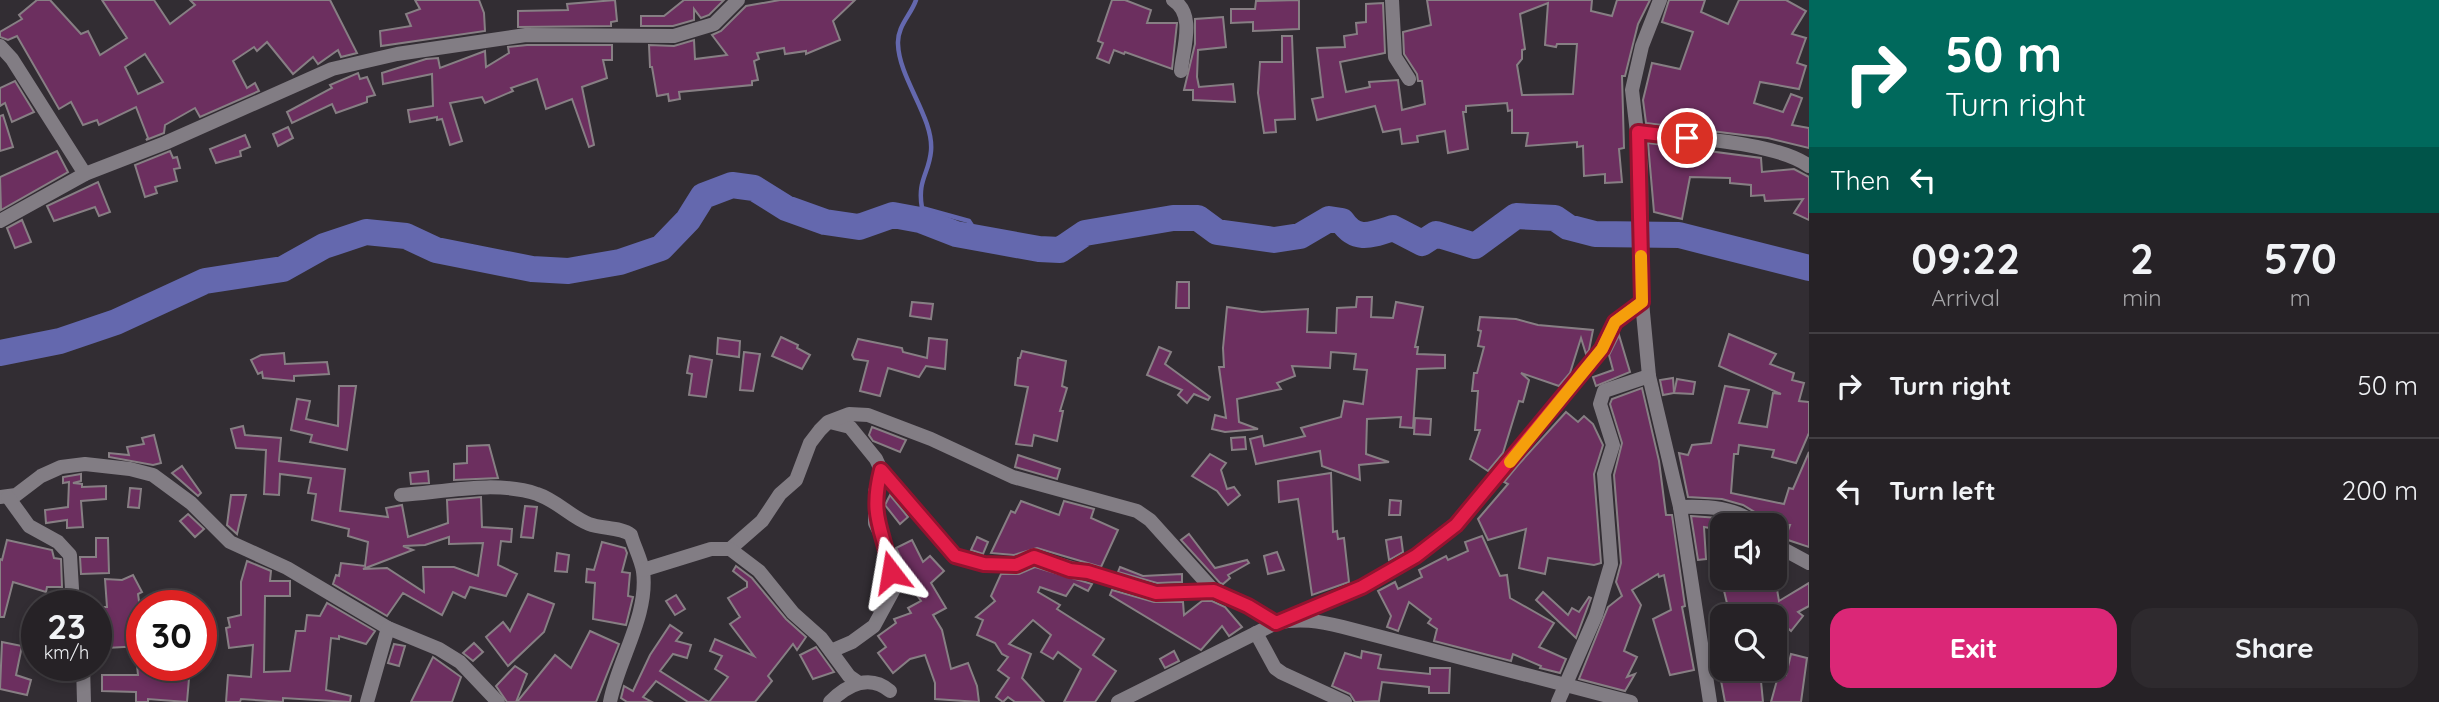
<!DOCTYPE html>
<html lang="en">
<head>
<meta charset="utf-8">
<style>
  body { margin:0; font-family:Quicksand,sans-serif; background:#2e2a2e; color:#f1f3f6; height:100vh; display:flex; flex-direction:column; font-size:26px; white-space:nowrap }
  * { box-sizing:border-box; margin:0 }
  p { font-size:23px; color:#a4a4a7 }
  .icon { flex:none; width:38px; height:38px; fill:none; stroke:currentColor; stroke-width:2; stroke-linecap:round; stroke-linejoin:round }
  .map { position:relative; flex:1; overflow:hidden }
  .details { display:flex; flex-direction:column; background:#262226; width:630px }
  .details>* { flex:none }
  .top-card { background:#00695c; color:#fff; overflow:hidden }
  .buttons { position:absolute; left:1710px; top:513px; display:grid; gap:14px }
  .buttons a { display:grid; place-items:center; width:77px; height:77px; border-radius:14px; background:#262226; box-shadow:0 4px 10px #0003,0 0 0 2px #423f43; font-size:35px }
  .speed { position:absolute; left:21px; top:590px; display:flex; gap:14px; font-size:35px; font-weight:700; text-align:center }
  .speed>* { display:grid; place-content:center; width:91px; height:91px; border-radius:50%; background:#262226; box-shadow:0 4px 10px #0003,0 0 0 2px #423f43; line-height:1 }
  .speed small { font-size:18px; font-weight:400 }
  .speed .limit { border:10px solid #d22; background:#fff; color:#111 }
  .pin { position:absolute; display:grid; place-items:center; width:60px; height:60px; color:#fff; margin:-30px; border:4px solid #fff; border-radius:50%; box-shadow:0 2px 7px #0007 }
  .me { position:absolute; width:77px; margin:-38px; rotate:346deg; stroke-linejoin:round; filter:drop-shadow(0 0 5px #0008) }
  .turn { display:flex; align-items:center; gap:24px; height:147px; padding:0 21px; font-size:32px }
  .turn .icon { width:91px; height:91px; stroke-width:2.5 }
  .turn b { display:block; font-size:49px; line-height:60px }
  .then { display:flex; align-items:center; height:66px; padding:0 21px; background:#0003; gap:14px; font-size:26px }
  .eta { display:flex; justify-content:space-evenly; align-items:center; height:119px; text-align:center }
  .eta b { font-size:42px; font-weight:800; line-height:49px }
  .button { display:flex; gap:14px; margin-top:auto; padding:14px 21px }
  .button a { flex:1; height:80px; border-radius:21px; background:#db2777; color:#fff; font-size:28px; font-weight:800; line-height:80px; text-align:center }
  .button a+a { background:#2e2a2e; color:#f1f3f6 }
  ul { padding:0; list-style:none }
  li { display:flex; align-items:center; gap:21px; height:105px; padding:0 21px; border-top:2px solid #423f43 }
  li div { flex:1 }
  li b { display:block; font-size:26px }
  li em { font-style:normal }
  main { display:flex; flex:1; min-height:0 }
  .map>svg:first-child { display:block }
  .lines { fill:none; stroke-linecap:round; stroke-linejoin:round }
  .stream { stroke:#6468ae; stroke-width:4.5 }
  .river { stroke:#6468ae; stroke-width:26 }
  .building { fill:#6c2f5f; stroke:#877f84; stroke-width:2; fill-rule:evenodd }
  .minor { stroke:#827d84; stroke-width:14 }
  .route-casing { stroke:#92132f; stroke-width:18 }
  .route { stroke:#e11d48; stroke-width:12 }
  .slow { stroke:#f59e0b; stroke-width:12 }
</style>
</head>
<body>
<main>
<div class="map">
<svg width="1809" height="702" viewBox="0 0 1809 702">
  <rect width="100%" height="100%" fill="#322d33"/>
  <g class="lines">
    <path class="stream" d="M916 0C911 15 897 26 898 44 899 79 934 118 931 151 929 174 917 180 922 208L969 221 981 239"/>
    <path class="river" d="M0 353 60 341 116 322 205 281 283 269 324 246 366 232 406 236 436 250 532 269 568 271 620 262 661 248 688 220 703 196 732 185 754 188 786 208 825 222 859 227 893 215 920 220 956 234 1039 249 1060 250 1085 233 1173 218H1198L1217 232 1274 240 1300 236 1329 219 1342 221C1356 242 1371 235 1393 228L1422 243 1436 234 1475 246 1516 216 1555 218 1568 227 1595 234 1679 235 1809 268"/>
  </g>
  <g class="building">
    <path d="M37 0H50L81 34 88 31 100 55 127 38 102 0H154L170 24 195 5 190 0H330L357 53 341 57 338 50 318 64 313 57 293 74 267 42 257 51 254 47 233 61 247 88 255 83 259 91 200 117 195 108 165 125 164 133 146 140 148 138 136 107 99 125 97 120 83 125 71 102 59 109 17 36 8 40 0 37V32L22 19 19 15ZM145 54 163 82 138 94 125 67Z"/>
    <path d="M415 0H479L484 13 485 31 381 46 380 31 411 26 406 14 420 9Z"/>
    <path d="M615 0 617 21 611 22V26L518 27V11L568 10 567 4Z"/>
    <path d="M684 0H724L709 15 701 18 694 9V20L673 26H641V16H664Z"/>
    <path d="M780 0H855L833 21 840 40 806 54V51L785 54 784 48 757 53 759 59 754 61 758 80 752 81V85L679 92 680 99 669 101 668 94 657 96 652 67H650L649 45 674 46 694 40 695 59 727 55 712 35 721 31 746 6Z"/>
    <path d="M1112 0H1125L1151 10 1147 23H1177L1172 69 1125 52 1124 54 1114 50 1109 63 1097 58 1103 43 1098 41Z"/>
    <path d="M1299 0V29L1253 31V22L1231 23V9H1255L1256 1Z"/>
    <path d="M1427 0H1592L1591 11 1612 16 1617 0H1650L1638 24 1625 76H1622L1624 148 1619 149 1622 182 1605 183V174L1584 176 1583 146 1577 147V142L1526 146 1528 133H1512V110L1508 111 1507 103 1466 106V112H1463L1468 149 1448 153 1445 131 1417 136 1418 142 1402 144 1400 129 1383 132 1375 106 1317 120 1312 99 1323 97 1317 48 1345 47 1344 36 1357 34 1356 23 1366 22V4L1383 3 1385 53 1340 62 1346 92 1370 87 1369 82 1398 80 1402 110 1425 104 1422 81H1418L1417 74 1404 54 1403 32 1431 25ZM1548 3 1545 45 1556 47 1557 44H1577L1573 94 1522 95 1517 65 1522 59V50L1525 49 1520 14Z"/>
    <path d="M1669 0H1705L1701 12 1728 24 1739 0H1786L1806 11 1792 34 1806 38 1797 63 1806 66 1799 89 1760 82 1754 103 1783 112 1791 94 1802 98 1792 125 1809 128V148L1768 138 1646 123 1643 100 1652 63 1680 69 1693 32 1662 22Z"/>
    <path d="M1223 17 1226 47 1198 50 1197 77 1199 87 1233 84 1235 102 1193 100V90H1184L1195 44V19Z"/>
    <path d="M1282 36H1292L1295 119 1275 120 1276 132 1264 133 1258 93 1260 62H1282Z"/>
    <path d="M527 45H612V60H603L607 78 582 87 594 145 589 147 572 99 546 109 537 79 511 88 513 91 485 103 482 97 450 103 462 141 450 145 442 119 437 120V117L410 122 408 110 433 106 432 74 383 84 382 73 426 59 438 58 440 68 485 51 486 67 509 53 508 47Z"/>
    <path d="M358 73 360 79 367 77 375 95 367 97V102L336 113 332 104 292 123 287 112 332 88 330 85Z"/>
    <path d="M15 81 34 112 12 122 5 103 0 106V88Z"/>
    <path d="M3 115 13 147 0 151V116Z"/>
    <path d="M288 127 293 138 278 146 273 134Z"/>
    <path d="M245 135 250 147 240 151 241 156 216 163 210 149Z"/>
    <path d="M1648 143 1761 158 1762 172 1794 169 1809 177V220L1794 213 1803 199 1765 201 1764 195 1751 196V185L1730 183V178L1690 177 1682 219 1654 212Z"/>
    <path d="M57 151 68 172 1 210 0 177Z"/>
    <path d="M170 151 173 158 177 157 180 168 174 169 177 181 155 187 157 193 145 197 135 165Z"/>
    <path d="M98 182 110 212 99 216 95 207 54 221 47 206Z"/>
    <path d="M22 220 31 242 15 248 7 228Z"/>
    <path d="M1177 282H1189V308H1176Z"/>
    <path d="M1357 297H1372L1371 317 1393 318 1396 302 1423 307 1415 347H1418L1417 354 1445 355V368L1417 369 1413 428 1400 427 1401 417 1367 419 1366 454 1389 462 1359 465 1360 480 1322 466 1320 451 1256 464 1250 439 1262 436 1264 446 1305 436 1301 428 1341 417 1344 401 1363 404 1367 370 1354 369 1356 354 1331 352 1330 368 1292 366 1295 376 1277 383 1281 389 1237 399 1239 422 1258 429 1225 432 1212 429 1215 415 1226 418 1219 367H1224L1223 348 1227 307 1262 312 1308 309 1307 332 1336 333 1337 308 1356 307Z"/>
    <path d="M912 302 933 304 931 319 910 316Z"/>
    <path d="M1480 317 1516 319 1538 325 1593 330 1589 350 1586 354 1581 338 1570 373 1559 386 1521 373 1529 380 1523 402 1519 401 1503 453 1488 471 1470 459 1480 430H1475L1478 391H1472L1474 373H1477L1484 347 1478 346 1481 331 1478 330Z"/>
    <path d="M1729 334 1776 354 1770 364 1794 373 1792 380 1804 383 1799 401 1809 402V433L1796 463 1772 457 1774 450 1739 445 1738 454H1734L1731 493 1784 504 1789 488 1793 489 1809 452V547L1785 539 1790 525H1768L1763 517 1743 505 1722 499 1688 497 1679 453 1688 455 1692 445 1711 443 1725 386 1749 390 1739 423 1767 427 1773 393 1781 394 1719 366Z"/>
    <path d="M1619 335 1630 372 1596 386 1593 377 1613 370 1609 355Z"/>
    <path d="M781 337 798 345 797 348 810 355 802 369 772 356Z"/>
    <path d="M718 338 740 341 739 357 717 354Z"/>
    <path d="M929 338 947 340 945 369 926 366 919 377 888 368 880 396 860 391 868 361 854 359 852 355 858 339 902 348 903 352 927 358Z"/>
    <path d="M1159 347 1171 352 1165 364 1210 397 1208 400 1194 394 1187 403 1178 395 1182 390 1147 375Z"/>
    <path d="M1022 351 1066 361 1062 386 1067 388 1060 411H1063L1057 441 1034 435 1032 446 1016 444 1028 387 1015 385 1018 358H1020Z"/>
    <path d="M744 352 760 354 753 391 740 390Z"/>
    <path d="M284 353 285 364 327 362 329 374 294 376V381L263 378 262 372 258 374 251 360 261 355Z"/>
    <path d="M690 356 712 360 706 397 689 395 692 374 687 373Z"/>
    <path d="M1673 378 1674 393 1663 395 1660 380Z"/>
    <path d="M1677 379 1695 382 1693 394 1674 393Z"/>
    <path d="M339 386H356L347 450 310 442 312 435 291 430 297 399 310 401 306 419 338 426Z"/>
    <path d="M1642 388 1659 461 1666 515H1672L1685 606 1682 607 1694 670 1670 675 1653 619 1671 610 1664 575 1659 577 1658 574 1632 590 1641 605 1624 651 1637 657 1627 677 1635 674 1625 691 1579 679 1608 607 1622 596 1616 582 1621 563 1614 475 1622 443 1610 404 1612 399Z"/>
    <path d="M1566 412 1578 422 1584 416 1593 424 1603 445 1594 474 1601 563 1594 565 1548 558 1545 574 1519 568 1526 529 1488 540 1478 519 1508 484 1504 482 1518 465Z"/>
    <path d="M1415 418 1431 419 1430 435 1414 434Z"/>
    <path d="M243 426 245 435 281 438 279 461 345 469 340 511 388 517 386 508 402 505 408 537 448 523 447 500 481 497 482 527 512 529 511 542 501 541 498 565 517 574 506 596 470 587 465 598 453 592 442 615 403 593 387 616 333 584 336 575 339 576 341 563 365 566 368 542 348 536 349 529 312 520 316 494 308 493 311 478 280 474 279 495 264 494 266 450 236 448 231 429ZM449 537V544L483 543 478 576 454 567H423L424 592 387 568 363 569 413 550 403 546 425 545Z"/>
    <path d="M872 427 906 440 900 452 873 441 869 435Z"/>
    <path d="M154 435 161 463 153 465 109 457V453L129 455 127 447 144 444 142 438Z"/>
    <path d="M1245 437 1246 449 1232 450 1231 438Z"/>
    <path d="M489 445 498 478 454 480V464L467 463V446Z"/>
    <path d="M1210 454 1226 463 1221 470 1227 489 1234 487 1240 495 1228 505 1217 491 1192 476Z"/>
    <path d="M1018 455 1060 469 1057 479 1015 467Z"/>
    <path d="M182 466 201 493 198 496 172 473Z"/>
    <path d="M428 471 429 483 411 484 410 473Z"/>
    <path d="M1331 473 1333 532 1337 531 1338 539 1344 538 1349 582 1312 595 1298 499 1279 502 1278 481Z"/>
    <path d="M81 474V481L73 483 82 484V487L106 486V499L81 501 83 527 67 528V520L46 523 45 510 68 507 69 482 63 483V477Z"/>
    <path d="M130 488 141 489 139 508 128 507Z"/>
    <path d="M231 495H246L237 534 227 525Z"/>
    <path d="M890 495 908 517 900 524 885 505Z"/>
    <path d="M1390 500 1401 501 1400 515H1389Z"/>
    <path d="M1021 501 1059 515 1064 501 1094 509 1091 518 1118 530 1101 567 1037 548 1014 555 991 553 1011 511 1015 513Z"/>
    <path d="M525 506 537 507 533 538 521 537Z"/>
    <path d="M188 514 204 529 195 537 180 521Z"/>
    <path d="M1691 516 1719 518 1740 525H1721L1715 529 1704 527 1706 559 1698 560Z"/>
    <path d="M1189 534 1215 568 1247 560 1249 563 1228 575 1230 578 1223 584 1220 583 1181 540Z"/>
    <path d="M1482 536 1500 576 1507 575 1510 598 1554 623 1539 647 1566 659 1560 673 1540 668 1541 666 1513 654 1511 661 1434 641 1437 629 1428 623 1431 619 1409 602 1398 631 1387 627 1391 616 1378 591 1395 582 1398 589 1422 577 1419 570 1446 556 1448 560 1468 551 1465 542Z"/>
    <path d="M977 537 988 542 983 554 971 550Z"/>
    <path d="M1401 537 1403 552 1389 560 1386 540Z"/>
    <path d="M96 538H108L109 573 81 574 80 557H96Z"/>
    <path d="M7 540 52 550 54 558 61 559 62 587H47L46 592 13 582 4 617H0V559L2 560Z"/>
    <path d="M912 540 923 562 930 556 944 571 931 583 946 608 933 615 942 630 951 669 968 663 977 686 979 702 935 699V683L925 655 910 659 893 673 878 653 886 647 878 636 896 623 894 619 911 613 908 608 921 601 907 581 901 582 900 571 906 568 896 548Z"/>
    <path d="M602 542 625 548 627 553 622 572 630 573 628 596 633 597 626 625 593 619 595 583 586 582 587 569 594 570Z"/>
    <path d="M1277 552 1284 570 1268 574 1264 556Z"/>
    <path d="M557 553 569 555 567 572 555 571Z"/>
    <path d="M247 561 271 571 270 581H290V596H265L264 672 290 671 296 631H305L307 615 320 616 327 603 375 631 366 644 339 636V639L331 638 326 690 351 696 350 702 283 698V702L241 699 240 702H226L228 675 251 677 253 645 229 648 226 628 230 627 228 618 241 615V582Z"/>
    <path d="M736 566 752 578 786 619 806 637 797 650 793 644 768 676 772 681 755 702H688L656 681 643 697 652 702H627L621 698 624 686 633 691 650 655 670 625 682 633 676 641 691 645 687 658 673 654 660 671 709 702 728 677 715 669 722 656 710 651 715 639 754 656 730 624 740 617 728 598 747 587V582L733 571Z"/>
    <path d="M1035 567 1092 584 1088 591 1074 584 1066 596 1040 587 1038 592 1060 605 1057 609 1104 639 1093 655 1116 671 1095 702H1064L1081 669 1058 652 1053 659 1041 652 1051 635 1033 620 1009 644 1031 654 1022 678 1044 702H1015L1008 697 1003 702 996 697 1009 678 998 670 1008 657 1002 654 995 643 977 635 983 620 976 617 995 601 991 596 1001 574H1019Z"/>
    <path d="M1120 567 1143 576 1182 574V582L1157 583 1118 572Z"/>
    <path d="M133 575 142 592 138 594 142 622 138 623 142 646 106 648 105 642H101L99 623H96V607H107L105 579 122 580Z"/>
    <path d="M1721 578H1775L1779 601 1809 583V606L1798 612 1803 616 1791 631 1774 616H1730Z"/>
    <path d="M1112 590 1154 602H1183L1184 615 1202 601H1212L1225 607 1242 627 1229 636 1222 626 1201 650 1110 595Z"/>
    <path d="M1543 592 1568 615 1572 608 1579 612 1589 597 1591 598 1576 638 1536 600Z"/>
    <path d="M528 594 554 604 544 632 508 666 486 637 503 622 510 631Z"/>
    <path d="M676 595 685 609 675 615 666 601Z"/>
    <path d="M590 631 619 644 596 702H517L555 655 571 668Z"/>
    <path d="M2 642 22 646 16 675 31 680 27 695 0 689Z"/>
    <path d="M474 643 483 652 473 661 463 653Z"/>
    <path d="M394 644 405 646 399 666 388 663Z"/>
    <path d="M816 647 834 672 813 679 800 655Z"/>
    <path d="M1174 651 1179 661 1165 668 1160 659Z"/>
    <path d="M1362 651 1381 655 1378 668 1381 669 1430 674V668H1450L1449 693H1429V687L1382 682 1379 701 1355 702 1350 694 1332 686 1345 653 1361 658Z"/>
    <path d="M1791 654 1807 658 1801 702H1771L1779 673 1786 675Z"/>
    <path d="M433 657 461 677 452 702H411Z"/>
    <path d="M137 665 190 667 187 702 148 699V702H136V692L102 691V675H138Z"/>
    <path d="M515 666 527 674 516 702H507L496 686Z"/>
    <path d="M1719 670 1760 671 1763 702H1725Z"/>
  </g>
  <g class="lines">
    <g class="minor">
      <path d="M1173 0C1196 14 1183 48 1181 71"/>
      <path d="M1392 0 1395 57 1409 79"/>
      <path d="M1660 0 1642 46 1632 90 1641 167 1642 302 1649 376 1680 507 1710 702"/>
      <path d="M0 46 12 59 85 174"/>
      <path d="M1638 132C1682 138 1775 141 1809 166"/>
      <path d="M0 221 85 174 165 143 332 69 397 54 526 35 674 36 714 24 738 0"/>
      <path d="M830 422 850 427 876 459 881 470 875 492V523L886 545 893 591 874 626 852 642 831 651"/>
      <path d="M881 470 955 556 984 564 1016 565 1034 557 1156 593 1214 591"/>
      <path d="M401 495C444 492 496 480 537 494 556 500 571 517 589 524 602 529 621 527 631 535 634 546 641 559 643 571 649 615 618 660 610 702"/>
      <path d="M0 497 16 495 41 476 61 467 85 464 130 469 153 475 191 503 230 542 287 568 388 628 439 649 460 662 498 702"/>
      <path d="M8 497 29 526 58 542 70 555 73 606"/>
      <path d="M1680 507C1708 506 1735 507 1758 525"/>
      <path d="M1774 544 1809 563"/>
      <path d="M730 549 762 521 780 494 796 480 810 443 820 430 828 422 849 414 868 415 931 439 1013 477 1137 511 1150 520 1214 591 1248 606 1276 623 1362 587 1416 556 1456 525 1602 349 1615 322 1642 302"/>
      <path d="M643 570 711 549H730L759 571 793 613 821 638 849 676 859 683"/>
      <path d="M1256 633 1275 668 1282 673 1345 702"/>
      <path d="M83 665 84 702"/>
      <path d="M367 702 388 628"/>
      <path d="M830 702C848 684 870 674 890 691"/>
      <path d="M1118 702 1276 623C1300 618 1319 621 1343 627L1631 702"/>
      <path d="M1558 702 1596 615 1611 564 1604 474 1613 445 1600 404 1604 391 1649 376"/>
    </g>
  </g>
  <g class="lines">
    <defs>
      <path id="route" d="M891 572C883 528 869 518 881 470L955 556 984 564 1016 565 1034 557 1070 570 1088 572 1156 593 1214 591 1248 606 1276 623 1362 587 1416 556 1456 525 1602 349 1615 322 1642 302 1638 132 1687 138"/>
    </defs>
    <use href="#route" class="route-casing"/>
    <use href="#route" class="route"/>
    <path class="slow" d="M1510 462 1602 349 1615 322 1642 302 1641 256"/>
  </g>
</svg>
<div class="buttons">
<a><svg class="icon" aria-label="sound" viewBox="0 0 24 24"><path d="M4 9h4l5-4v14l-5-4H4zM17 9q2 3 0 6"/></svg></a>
<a><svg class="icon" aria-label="search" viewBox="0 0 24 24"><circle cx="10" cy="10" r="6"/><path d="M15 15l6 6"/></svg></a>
</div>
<div class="speed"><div>23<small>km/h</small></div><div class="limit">30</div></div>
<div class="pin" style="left:1687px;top:138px;background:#d93025"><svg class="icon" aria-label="arrive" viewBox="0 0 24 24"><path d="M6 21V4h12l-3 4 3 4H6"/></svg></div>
<svg class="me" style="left:891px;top:572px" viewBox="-20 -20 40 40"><path d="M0-17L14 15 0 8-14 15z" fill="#e11d48" stroke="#fff" stroke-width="4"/></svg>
</div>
<section class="details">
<div class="top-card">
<div class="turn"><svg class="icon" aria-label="right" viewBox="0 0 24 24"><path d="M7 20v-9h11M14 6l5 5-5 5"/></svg><div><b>50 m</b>Turn right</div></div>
<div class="then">Then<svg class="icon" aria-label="left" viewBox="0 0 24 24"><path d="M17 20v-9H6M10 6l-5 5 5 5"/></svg></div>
</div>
<div class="eta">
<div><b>09:22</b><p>Arrival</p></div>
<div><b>2</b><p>min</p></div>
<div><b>570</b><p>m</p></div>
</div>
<ul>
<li><svg class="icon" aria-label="right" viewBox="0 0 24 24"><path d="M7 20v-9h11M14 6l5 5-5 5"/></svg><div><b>Turn right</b></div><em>50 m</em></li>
<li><svg class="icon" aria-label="left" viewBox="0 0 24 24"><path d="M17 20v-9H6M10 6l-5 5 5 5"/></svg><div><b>Turn left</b></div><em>200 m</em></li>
</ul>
<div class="button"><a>Exit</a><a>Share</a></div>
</section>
</main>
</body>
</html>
